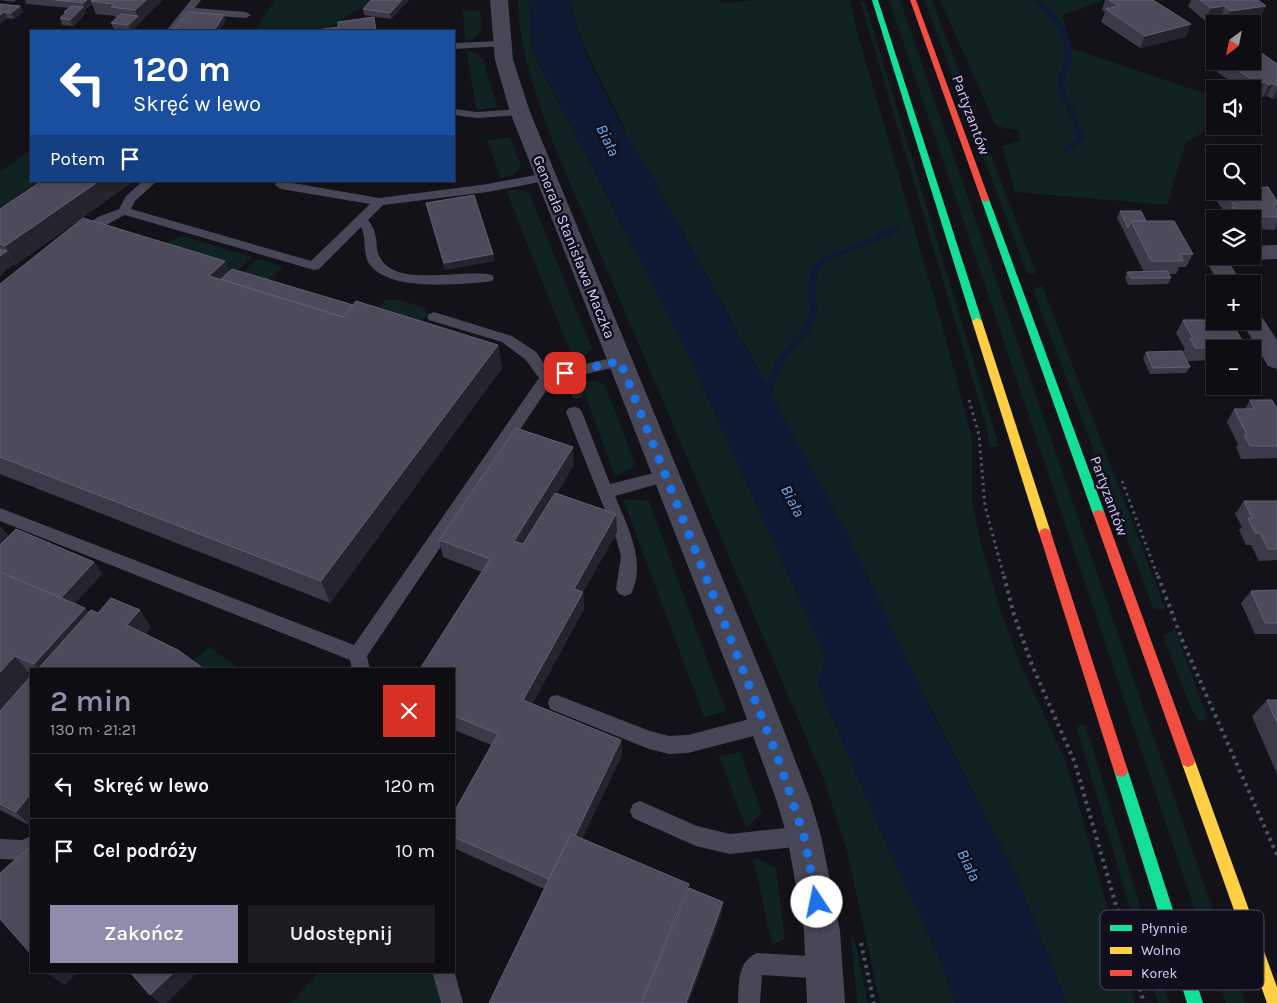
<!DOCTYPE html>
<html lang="pl">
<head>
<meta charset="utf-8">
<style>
  body { margin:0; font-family:Karla,sans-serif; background:#1c1c20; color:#f1f3f6; height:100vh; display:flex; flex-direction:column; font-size:19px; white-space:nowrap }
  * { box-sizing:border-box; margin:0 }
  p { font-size:16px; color:#9b9c9f }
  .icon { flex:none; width:28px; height:28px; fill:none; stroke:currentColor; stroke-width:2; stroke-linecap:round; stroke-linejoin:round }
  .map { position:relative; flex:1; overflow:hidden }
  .details { position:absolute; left:30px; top:668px; width:425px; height:305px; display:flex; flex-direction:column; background:#0e0e12; border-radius:0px; box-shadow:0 2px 8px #0003,0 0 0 1px #2e2e32 }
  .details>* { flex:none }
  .top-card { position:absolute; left:30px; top:30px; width:425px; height:152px; border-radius:0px; box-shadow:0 2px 8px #0003,0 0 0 1px #2e2e32; background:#1a4fa0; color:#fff; overflow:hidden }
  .needle { width:32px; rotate:212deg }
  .tools { position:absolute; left:1206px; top:15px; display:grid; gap:10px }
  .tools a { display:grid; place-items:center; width:55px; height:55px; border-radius:0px; background:#0e0e12; box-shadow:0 2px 8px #0003,0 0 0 1px #2e2e32; font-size:25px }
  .pin { position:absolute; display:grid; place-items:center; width:42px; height:42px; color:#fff; margin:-21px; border-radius:10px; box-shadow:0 2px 8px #0006 }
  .me { position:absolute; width:55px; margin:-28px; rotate:349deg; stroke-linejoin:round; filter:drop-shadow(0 0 4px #0008) }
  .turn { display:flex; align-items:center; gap:18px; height:105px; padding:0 20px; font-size:22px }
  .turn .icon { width:65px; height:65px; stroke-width:2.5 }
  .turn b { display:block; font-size:35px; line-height:42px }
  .then { display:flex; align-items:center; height:48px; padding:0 20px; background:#0003; gap:10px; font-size:19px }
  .round { display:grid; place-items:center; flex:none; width:52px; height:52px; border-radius:0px; background:#1c1c20 }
  .summary { display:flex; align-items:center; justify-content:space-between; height:85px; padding:0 20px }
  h1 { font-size:30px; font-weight:600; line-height:38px; color:#908cab }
  .cta { display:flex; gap:10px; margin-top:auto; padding:10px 20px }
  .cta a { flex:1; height:58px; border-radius:0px; background:#908cab; color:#fff; font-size:20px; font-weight:600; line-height:58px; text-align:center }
  .cta a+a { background:#1c1c20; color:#f1f3f6 }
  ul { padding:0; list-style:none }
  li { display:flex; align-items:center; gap:15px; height:65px; padding:0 20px; border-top:1px solid #2e2e32 }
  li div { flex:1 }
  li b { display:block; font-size:19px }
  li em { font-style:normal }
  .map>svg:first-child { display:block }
  .green { fill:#112223 }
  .water { fill:#0d1a32 }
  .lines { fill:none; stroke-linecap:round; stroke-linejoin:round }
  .stream { fill:#0d1a32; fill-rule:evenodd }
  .path-far1 { stroke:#4b5762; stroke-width:3; stroke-dasharray:2.5 4; stroke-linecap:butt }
  .path { stroke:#4b5762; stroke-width:4; stroke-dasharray:3 4.5; stroke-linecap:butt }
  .lane { fill:#484758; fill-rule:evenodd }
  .street { fill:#484758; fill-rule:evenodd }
  .fast { fill:#16e098; fill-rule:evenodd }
  .slow { fill:#ffcf43; fill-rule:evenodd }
  .jam { fill:#f24e42; fill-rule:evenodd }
  .wall { fill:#3c3a48 }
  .shaded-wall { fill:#25232d }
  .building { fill:#4d4a5b; stroke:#625f74 }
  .route { stroke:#1a73e8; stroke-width:9; stroke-dasharray:0 16.2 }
  .labels { text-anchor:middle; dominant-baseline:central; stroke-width:5; stroke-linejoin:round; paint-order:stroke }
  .street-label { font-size:15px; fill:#d4cefa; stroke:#100e1c }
  .water-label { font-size:16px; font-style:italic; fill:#67acef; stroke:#100e1c }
  .key { fill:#100e1c; stroke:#4b485f; stroke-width:1 }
  .key-label { font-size:14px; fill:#d4cefa }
</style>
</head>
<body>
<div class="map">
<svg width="1277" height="1003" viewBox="0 0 1277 1003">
  <rect width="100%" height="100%" fill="#121218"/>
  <g class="green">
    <path d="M275 0H374L322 31H254Z"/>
    <path d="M518 0H529L532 51 682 341 825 655 818 684 887 846 938 954 955 1003H880L847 851 825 782 553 143C536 96 519 50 518 0Z"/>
    <path d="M571 0H719L724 3 753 0H850L858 35 941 321 972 438V503L982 547 1002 615 1020 663 1066 762 1135 1003H1067L1016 875 750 354 653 178 630 140 592 64 579 33Z"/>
    <path d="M889 0H900L1245 1003H1226Z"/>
    <path d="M924 0H932L1037 276 1027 273Z"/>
    <path d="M940 0H1105L1062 15 1071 48 1215 97 1216 126 1186 142 1167 205 1015 192 1002 146 1020 141 1019 131 996 126Z"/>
    <path d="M860 1 865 2 999 446H990L986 425Z"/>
    <path d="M463 10 480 11C481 29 485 36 465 41Z"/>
    <path d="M466 51 473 52 484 60 489 82 498 106 477 111Z"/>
    <path d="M510 137 521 166C517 174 510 176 501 178L487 141Z"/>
    <path d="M31 150V181H47L0 221V172Z"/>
    <path d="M506 190H522L529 193 592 348 584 356 573 359Z"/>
    <path d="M182 236 252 257 227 281 163 244Z"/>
    <path d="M258 259 283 267 261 288 236 280Z"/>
    <path d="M1042 285 1166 611 1153 608 1033 290Z"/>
    <path d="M395 299 422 307 426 311 427 315 409 338 365 324 385 301Z"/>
    <path d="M580 381H595L605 385 636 466 615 476Z"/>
    <path d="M623 499 649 501 726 711 704 717Z"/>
    <path d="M1175 630 1208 719 1199 721 1190 706 1163 636Z"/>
    <path d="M209 647 240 669H197L191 664Z"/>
    <path d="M1076 725H1084L1090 739 1169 1003H1158Z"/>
    <path d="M740 752 762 813 746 828 719 756Z"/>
    <path d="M753 857 776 868 785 939 772 945Z"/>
    <path d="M851 937H854L868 1003H857Z"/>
    <path d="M320 971H432L441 1003H291Z"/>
  </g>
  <path class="water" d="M529 0H571C580 57 623 129 653 178L848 534 931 710 1016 875 1067 1003H955L938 954 887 846 818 683 825 655 682 341 532 50Z"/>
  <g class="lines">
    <g class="stream">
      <path d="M1034 0H1041C1058 15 1076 36 1071 61 1069 70 1063 76 1065 87 1069 105 1081 120 1085 138L1067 153 1063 151 1077 138C1074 119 1062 104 1058 86 1056 76 1063 70 1064 60 1069 34 1050 17 1034 0Z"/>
      <path d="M892 226H898L899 228C877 249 841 249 818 270L815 296 818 311 808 334 786 357 767 404H761L759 402 778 356 801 331 810 311 807 296 811 267 821 258 873 237Z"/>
    </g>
    <g class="path-far1">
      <path d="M969 400 979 435 985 506 1004 577"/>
      <path d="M1122 481 1158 577"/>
    </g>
    <g class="path">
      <path d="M1004 576 1014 615 1032 665 1075 763 1144 1003"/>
      <path d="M1158 576 1183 642 1277 855"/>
      <path d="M861 943 874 1003"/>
    </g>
    <g class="lane">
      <path d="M191 0H201L195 8 246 12 251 15 246 18 190 14 176 31H166Z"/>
      <path d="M501 41 505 42 506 44 505 46 454 49V43Z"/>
      <path d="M454 109 477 112 520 109 526 112 520 115 477 118 454 115Z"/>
      <path d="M546 173 552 177 550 180 488 192 383 205 368 220C381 236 373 248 381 259 398 288 465 268 492 275L494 278 492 281 487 282C456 284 392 292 370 265 362 254 367 239 361 227L319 269 314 270 125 215C111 221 93 235 80 238L74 234 98 217 119 209 126 196 143 181H157L135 201 131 209 311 261 370 204 281 189 275 185 277 182 281 181 379 198 488 184Z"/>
      <path d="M434 312 512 336 536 352 550 372 620 356 625 357 627 361 625 365 620 366 552 382 367 656 370 669H352L350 660 0 521V508L354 645 539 378 526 360 502 342 429 320 427 317 429 314Z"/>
      <path d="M574 407 579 408 582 412 610 484 666 470 672 472 674 476 672 480 615 496C627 526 647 562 631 594L625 596 619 594 616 589 621 556 616 538 566 412 569 408Z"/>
      <path d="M557 695 650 731 669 736 688 735 765 715 772 718 774 724 772 730 765 733 688 753 669 754 649 749 550 709 548 703 550 697Z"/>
      <path d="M640 801 697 826 730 834 804 826 811 829 814 836 811 843 804 846 730 854 696 846 633 818 630 811 633 804Z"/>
      <path d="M31 836V857L23 860 0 859V839L22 840Z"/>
      <path d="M757 953 826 957 834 960 837 968 834 976 826 979 762 975 760 1003H738C739 984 737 961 757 953Z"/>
      <path d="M432 971 454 970 463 1003H441Z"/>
    </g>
    <g class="street">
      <path d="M490 0H508L513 60 530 112 768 689 810 799 821 836 840 931 845 1003H807L804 931 787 836 776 799 736 689 510 112 495 60Z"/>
      <path d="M1277 245V259L1252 260 1243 256H1252V246Z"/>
      <path d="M1215 254V256H1237L1231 265 1242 284H1219L1208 264Z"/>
      <path d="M1252 312 1260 314 1277 340V369L1268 366 1241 321H1252Z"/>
    </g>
    <g class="fast">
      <path d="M872 0H878L982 321 980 323H974L972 321Z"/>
      <path d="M985 196 989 199 1105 514 1103 517H1095L1093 514 981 199Z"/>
      <path d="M1121 765 1126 767 1128 771 1203 1003H1187L1114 771 1116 767Z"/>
    </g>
    <g class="slow">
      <path d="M977 318 982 321 1051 533 1049 536H1041L1039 533 972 321Z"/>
      <path d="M1188 755 1193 757 1195 761 1277 987V1003H1267L1181 761 1183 757Z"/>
    </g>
    <g class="jam">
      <path d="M910 0H916L989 199 988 201 985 202 981 199Z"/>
      <path d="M1099 510 1103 511 1105 514 1195 761 1193 765 1188 767 1183 765 1181 761 1093 514 1095 511Z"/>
      <path d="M1045 528 1049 530 1051 533 1128 771 1126 775 1121 777 1116 775 1114 771 1039 533 1041 530Z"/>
    </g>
  </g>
  <g class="wall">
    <path d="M0 0H16L14 2Z"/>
    <path d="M25 0H162V1L131 31 114 29 111 23 116 19 115 16 96 14 92 4 85 10 86 13 73 26 62 25 60 18 65 14 64 12 69 8 26 4Z"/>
    <path d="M371 0H409L391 19 364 15 363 9Z"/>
    <path d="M1105 0H1153L1186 37 1140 48 1101 22 1105 12 1102 10Z"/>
    <path d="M1191 0H1258L1260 18 1225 23 1220 19 1205 21 1188 6Z"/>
    <path d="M0 4 20 6 23 12 14 19 7 18 0 24Z"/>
    <path d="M1221 61H1252L1277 64V98L1272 99 1267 96 1263 97 1258 95 1253 96H1252V89H1242L1217 72Z"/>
    <path d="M42 181H134L15 265 14 264 2 273 3 274 0 276V209Z"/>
    <path d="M1216 191H1252L1277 201V207L1276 209 1277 210V225L1275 230 1252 229V219H1226L1227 217 1214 196Z"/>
    <path d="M426 203 493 254 494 261 445 270Z"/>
    <path d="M1120 211 1146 221 1193 254 1186 267H1179L1176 274H1169L1171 278 1168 284 1128 285 1125 278 1127 272H1144L1117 218Z"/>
    <path d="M225 261 229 272 498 345 502 368 330 603 0 474V284Z"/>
    <path d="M1183 320 1246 347 1245 349H1215V360L1188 361 1183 351 1185 349 1176 333Z"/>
    <path d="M1146 352 1190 367 1186 373 1150 374 1143 358Z"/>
    <path d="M570 384 583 391V397L574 399 570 390Z"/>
    <path d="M1250 400 1277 407V458L1241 459 1236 447 1238 444 1227 422 1234 409H1245Z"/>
    <path d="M574 465 557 493 616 514 617 532 583 592 584 609 532 704 621 740 622 755 582 838 688 888 723 902 721 915 688 1003H489L544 889 454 848V812L491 745 454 730V669L482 572 443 557 439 540Z"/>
    <path d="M1244 501H1277V560L1259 561 1251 545H1246L1239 530 1242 527 1235 514Z"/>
    <path d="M0 526 8 536 94 562 102 574 75 603 89 612 98 613 151 627 145 634 204 669H31V826L0 810Z"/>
    <path d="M1277 590V634H1255L1241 603 1251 591Z"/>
    <path d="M1267 700H1277V774L1252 716Z"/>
  </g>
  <g class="shaded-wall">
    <path d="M87 0H96L91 1 92 4 85 10 83 3Z"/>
    <path d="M146 0H162V1L131 31 128 25 138 16 135 10Z"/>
    <path d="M402 0H409L391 19 390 13Z"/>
    <path d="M20 6 23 12 14 19 11 13Z"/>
    <path d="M1225 6 1220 19 1205 21 1211 8Z"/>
    <path d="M1266 6 1260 18 1225 23 1230 11Z"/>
    <path d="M83 7 86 13 73 26 70 20Z"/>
    <path d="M4 12 7 18 0 24V15Z"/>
    <path d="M224 15 226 21 220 31H214Z"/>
    <path d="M1191 24 1186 37 1140 48 1145 36Z"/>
    <path d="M1265 82 1258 95 1253 96 1259 84Z"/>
    <path d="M1273 83 1267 96 1263 97 1269 85Z"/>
    <path d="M1277 90V98L1272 99Z"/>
    <path d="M99 181H134L15 265 5 246Z"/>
    <path d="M7 251 14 264 2 273 3 274 0 276V256Z"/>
    <path d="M493 254 494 261 445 270 444 263Z"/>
    <path d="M225 261 234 285 209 276Z"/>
    <path d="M498 345 502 368 330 603 321 581Z"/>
    <path d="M583 391V397L574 399 573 393Z"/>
    <path d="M573 447 574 465 516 559 514 541Z"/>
    <path d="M616 514 617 532 575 606 574 589Z"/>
    <path d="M0 526 17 549 0 566Z"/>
    <path d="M94 562 102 574 65 614 56 602Z"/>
    <path d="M583 592 584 609 526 716 523 700Z"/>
    <path d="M85 608 101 629 38 669 34 664Z"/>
    <path d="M140 610 151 627 138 642 127 625Z"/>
    <path d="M15 656 31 675V679L0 714V672Z"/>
    <path d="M621 740 622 755 576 852 574 838Z"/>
    <path d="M31 793V826L16 812Z"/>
    <path d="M689 884 687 901 646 1003H641Z"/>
    <path d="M723 902 721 915 688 1003H686Z"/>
    <path d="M51 971H79L65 985 48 974Z"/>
    <path d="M175 971H199L167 1003H160L150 995Z"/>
  </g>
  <g class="building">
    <path d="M55 0H87L83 3Z"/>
    <path d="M93 0H146L135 10 111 7 114 4 91 1Z"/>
    <path d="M371 0H402L390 13 363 9Z"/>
    <path d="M1109 0H1153L1191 24 1145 36 1106 9 1119 6Z"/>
    <path d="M1200 0H1258L1266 6 1230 11 1225 6 1211 8Z"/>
    <path d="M0 4 20 6 11 13 4 12 0 15Z"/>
    <path d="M71 6 83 7 70 20 60 18 67 12H64Z"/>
    <path d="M188 12 224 15 214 31H173Z"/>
    <path d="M121 14 138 16 128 25 111 23Z"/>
    <path d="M374 17 376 31H310L338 27V22Z"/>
    <path d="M1257 50 1277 64V86L1273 83 1269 85 1265 82 1259 84 1224 61H1252V51Z"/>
    <path d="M42 181H99L5 246 0 244V209Z"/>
    <path d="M1268 187 1277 201V204H1273L1277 210V217L1237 216 1232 207H1235L1225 191H1252V188Z"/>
    <path d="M474 195 493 254 444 263 426 203Z"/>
    <path d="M1120 211H1141L1146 221H1131L1128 228Z"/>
    <path d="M83 218 225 261 209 276 343 317 356 301 498 345 321 581 0 457V284Z"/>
    <path d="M1131 221H1174L1193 254H1180L1183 261H1151Z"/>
    <path d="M0 249 7 251 0 256Z"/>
    <path d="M232 269 353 305 343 317 221 279Z"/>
    <path d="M1167 271 1171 278H1131L1127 272Z"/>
    <path d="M1183 320H1215V321H1231L1246 347 1195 348 1190 338H1193Z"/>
    <path d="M1182 351 1190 367 1153 368 1146 352Z"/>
    <path d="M580 382 583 391 573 393 570 384Z"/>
    <path d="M1250 400H1272L1276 407H1277V446H1250L1244 435H1247L1234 409H1255Z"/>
    <path d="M516 428 573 447 514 541 523 544 555 493 616 514 574 589 583 592 523 700 621 740 575 836 571 834 549 879 454 837V812L498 734 454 716V669H420L490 559 439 540Z"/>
    <path d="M1244 501H1277V549H1268L1260 533H1255L1248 518H1252Z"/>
    <path d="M16 529 94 562 61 598 0 572V545Z"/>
    <path d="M0 572 85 608 34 664 15 656 0 672Z"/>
    <path d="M1277 590V623H1265L1251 591Z"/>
    <path d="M111 598 140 610 127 625 178 650 204 669H38L89 612 91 610 98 613Z"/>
    <path d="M31 676V793L16 812 0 804V711Z"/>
    <path d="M1267 700H1277V723Z"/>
    <path d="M571 834 689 884 641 1003H489Z"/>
    <path d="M31 846V954L0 919V873Z"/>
    <path d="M689 888 723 902 686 1003H642Z"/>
    <path d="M129 971H175L150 995Z"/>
  </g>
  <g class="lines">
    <path class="route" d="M565 373 620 361 778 758 804 836 817 902"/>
  </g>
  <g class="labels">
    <g class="street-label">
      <text transform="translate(971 115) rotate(70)">Partyzantów</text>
      <text transform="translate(574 247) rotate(68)">Generała Stanisława Maczka</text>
      <text transform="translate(1109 496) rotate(70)">Partyzantów</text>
    </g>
    <g class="water-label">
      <text transform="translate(608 140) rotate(64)">Biała</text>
      <text transform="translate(793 501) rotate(63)">Biała</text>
      <text transform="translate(969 865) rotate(64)">Biała</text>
    </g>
  </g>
  <rect x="1100" y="910" width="164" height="80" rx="8" class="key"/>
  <rect x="1110" y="925" width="22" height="6" fill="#16e098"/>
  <rect x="1110" y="947" width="22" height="7" fill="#ffcf43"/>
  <rect x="1110" y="970" width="22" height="6" fill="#f24e42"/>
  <g class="key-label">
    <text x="1141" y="933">Płynnie</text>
    <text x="1141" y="955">Wolno</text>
    <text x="1141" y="978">Korek</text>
  </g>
</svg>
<div class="tools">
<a><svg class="needle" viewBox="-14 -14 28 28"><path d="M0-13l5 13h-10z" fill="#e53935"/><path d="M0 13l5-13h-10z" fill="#9b9c9f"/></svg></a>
<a><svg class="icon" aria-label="sound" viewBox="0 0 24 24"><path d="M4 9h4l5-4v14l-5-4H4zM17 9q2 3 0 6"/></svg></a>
<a><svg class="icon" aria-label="search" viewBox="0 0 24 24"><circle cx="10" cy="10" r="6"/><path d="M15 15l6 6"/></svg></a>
<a><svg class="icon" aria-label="layers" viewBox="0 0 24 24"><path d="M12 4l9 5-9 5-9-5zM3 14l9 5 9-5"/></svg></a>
<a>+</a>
<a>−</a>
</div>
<div class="pin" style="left:565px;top:373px;background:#d93025"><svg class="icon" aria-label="arrive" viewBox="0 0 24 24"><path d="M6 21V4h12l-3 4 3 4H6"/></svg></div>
<svg class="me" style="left:817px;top:902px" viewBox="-20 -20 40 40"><circle r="19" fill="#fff"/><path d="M0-13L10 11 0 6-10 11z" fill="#1a73e8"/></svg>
<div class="top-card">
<div class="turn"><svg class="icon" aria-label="left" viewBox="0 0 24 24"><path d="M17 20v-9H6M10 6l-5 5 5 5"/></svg><div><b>120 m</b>Skręć w lewo</div></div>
<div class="then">Potem<svg class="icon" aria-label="arrive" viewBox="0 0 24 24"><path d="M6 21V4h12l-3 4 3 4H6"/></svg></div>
</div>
<section class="details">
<div class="summary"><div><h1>2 min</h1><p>130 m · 21:21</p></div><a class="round" style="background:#d93025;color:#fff"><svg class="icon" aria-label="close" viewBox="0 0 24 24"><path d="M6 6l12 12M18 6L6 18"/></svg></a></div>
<ul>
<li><svg class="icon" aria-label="left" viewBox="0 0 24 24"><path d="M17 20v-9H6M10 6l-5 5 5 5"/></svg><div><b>Skręć w lewo</b></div><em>120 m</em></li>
<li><svg class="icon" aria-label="arrive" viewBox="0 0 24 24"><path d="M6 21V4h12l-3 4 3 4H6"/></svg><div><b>Cel podróży</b></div><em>10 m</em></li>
</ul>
<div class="cta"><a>Zakończ</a><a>Udostępnij</a></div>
</section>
</div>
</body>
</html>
